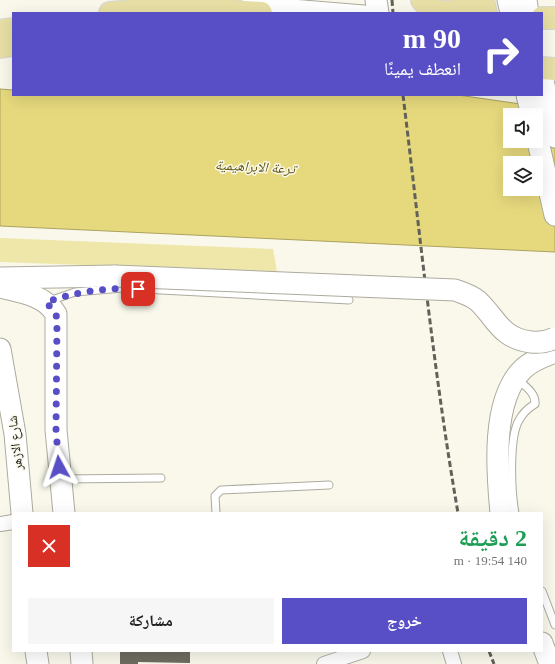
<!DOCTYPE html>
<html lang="ar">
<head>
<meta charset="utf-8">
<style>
  body { margin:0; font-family:"Times New Roman","Noto Naskh Arabic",serif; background:#f6f6f6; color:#222; direction:rtl; height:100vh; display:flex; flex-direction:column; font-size:15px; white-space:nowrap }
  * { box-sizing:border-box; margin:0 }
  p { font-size:13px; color:#767676 }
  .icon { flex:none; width:22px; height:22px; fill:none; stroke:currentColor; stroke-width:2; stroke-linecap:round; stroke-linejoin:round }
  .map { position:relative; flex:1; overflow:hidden; direction:ltr }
  .drawer { position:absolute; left:12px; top:512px; width:531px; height:140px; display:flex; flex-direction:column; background:#fff; border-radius:0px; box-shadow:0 4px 16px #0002; direction:rtl }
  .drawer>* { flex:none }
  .top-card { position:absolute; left:12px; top:12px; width:531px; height:84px; border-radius:0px; box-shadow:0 4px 16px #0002; direction:rtl; background:#584ec6; color:#fff; overflow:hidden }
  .fabs { position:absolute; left:503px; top:108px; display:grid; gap:8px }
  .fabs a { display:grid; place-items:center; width:40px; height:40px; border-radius:0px; background:#fff; box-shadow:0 4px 16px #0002; font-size:20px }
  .pin { position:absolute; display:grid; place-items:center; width:34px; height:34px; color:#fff; margin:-17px; border-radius:8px; box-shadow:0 2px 6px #0006 }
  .me { position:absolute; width:44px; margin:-22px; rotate:355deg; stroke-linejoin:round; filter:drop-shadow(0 0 3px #0008) }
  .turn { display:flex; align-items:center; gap:14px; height:84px; padding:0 16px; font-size:18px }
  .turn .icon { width:52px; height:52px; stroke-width:2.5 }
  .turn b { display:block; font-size:28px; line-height:34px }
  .round { display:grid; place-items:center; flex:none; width:42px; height:42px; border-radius:0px; background:#f6f6f6 }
  .head { display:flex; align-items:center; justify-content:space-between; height:68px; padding:0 16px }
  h1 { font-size:24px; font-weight:800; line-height:30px; color:#1e9e55 }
  .primary-button { display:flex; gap:8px; margin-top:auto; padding:8px 16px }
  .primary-button a { flex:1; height:46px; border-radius:0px; background:#584ec6; color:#fff; font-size:16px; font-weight:800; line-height:46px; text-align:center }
  .primary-button a+a { background:#f6f6f6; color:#222 }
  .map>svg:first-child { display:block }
  .green { fill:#efe7a9 }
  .water { fill:#e6d97d; stroke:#aca260; fill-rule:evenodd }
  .building { fill:#6e6c61 }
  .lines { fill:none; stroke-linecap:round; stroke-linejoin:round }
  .lane-casing { stroke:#adab9f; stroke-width:9 }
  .street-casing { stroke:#adab9f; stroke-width:16 }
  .secondary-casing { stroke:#adab9f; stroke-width:23 }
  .primary-casing { stroke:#d7d7d6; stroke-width:24 }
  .lane { stroke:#fff; stroke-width:7 }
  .street { stroke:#fff; stroke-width:14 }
  .secondary { stroke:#fff; stroke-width:21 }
  .primary { stroke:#e7dfa5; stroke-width:22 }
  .rail { stroke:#62615a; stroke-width:3; stroke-dasharray:6 3; stroke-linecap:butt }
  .secondary-bridge-casing { stroke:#adab9f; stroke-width:23; stroke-linecap:butt }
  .secondary-bridge { stroke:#fff; stroke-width:21 }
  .route { stroke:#584ec6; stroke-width:7; stroke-dasharray:0 12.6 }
  .labels { text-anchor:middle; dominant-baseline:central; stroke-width:3; stroke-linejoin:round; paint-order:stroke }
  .street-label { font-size:13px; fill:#23221d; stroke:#f9f8eb }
  .water-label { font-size:14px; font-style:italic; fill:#605611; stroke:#f9f8eb }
</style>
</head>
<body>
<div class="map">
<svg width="555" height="664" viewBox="0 0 555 664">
  <rect width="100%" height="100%" fill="#f9f8eb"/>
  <path class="green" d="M0 238 273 249 277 272 0 262Z"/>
  <path class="water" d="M0 89 13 90V95H458L555 109V252L0 226ZM510 115H536V141H510ZM510 163H536V189H510Z"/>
  <path class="building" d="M120 651H190V663L138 662V664H120Z"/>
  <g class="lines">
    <defs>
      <g id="lane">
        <path d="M49 301 75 292 123 288 349 300"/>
        <path d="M62 479 161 478"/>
        <path d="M216 513 215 496 221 490 329 485"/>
        <path d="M515 513C511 492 509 441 518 422 522 414 528 408 535 404 536 393 525 386 518 380"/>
        <path d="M542 591 555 625"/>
      </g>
      <g id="street">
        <path d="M249 3 370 13"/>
        <path d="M0 524 13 522"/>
        <path d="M450 651 454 664"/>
        <path d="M324 664 363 651"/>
      </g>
      <g id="secondary">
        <path d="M376 0 378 13"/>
        <path d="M508 0 511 13"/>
        <path d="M526 0 528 13"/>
        <path d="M542 76 555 137"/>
        <path d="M527 95 532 115"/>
        <path d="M536 133 555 215"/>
        <path d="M0 278 115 276"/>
        <path d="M0 287C20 292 45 295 56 314V430L64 513"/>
        <path d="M0 349 15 434 22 513"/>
        <path d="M501 513C497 472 491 400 523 369 531 361 544 356 555 352"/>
        <path d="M542 643 550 664"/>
        <path d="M36 651 38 664"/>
        <path d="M81 651 82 664"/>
      </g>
      <g id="primary">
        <path d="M422 0C435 17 459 15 472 0"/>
        <path d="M483 0 486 13"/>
        <path d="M110 13 172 7 261 13"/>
        <path d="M542 18H555"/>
        <path d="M0 31 13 29"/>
        <path d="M0 47 13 45"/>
        <path d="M542 68 555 69"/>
      </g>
    </defs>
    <use href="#lane" class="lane-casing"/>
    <use href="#street" class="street-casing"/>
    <use href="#secondary" class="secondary-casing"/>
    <use href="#primary" class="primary-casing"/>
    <use href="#lane" class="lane"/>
    <use href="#street" class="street"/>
    <use href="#secondary" class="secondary"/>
    <use href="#primary" class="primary"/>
    <g class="rail">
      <path d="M392 0 393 13"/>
      <path d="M403 95C420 234 434 375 458 513"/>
      <path d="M489 651 494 664"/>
    </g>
    <defs>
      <path id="secondary-bridge" d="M115 276 455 290C463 293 471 295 478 301 497 319 500 338 531 342 539 343 547 342 555 338"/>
    </defs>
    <use href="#secondary-bridge" class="secondary-bridge-casing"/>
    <use href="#secondary-bridge" class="secondary-bridge"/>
  </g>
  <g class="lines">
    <path class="route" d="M59 467 56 430 57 321 56 314 46 302C77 292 106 287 138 289"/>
  </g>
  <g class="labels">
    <g class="street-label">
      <text transform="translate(15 443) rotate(-96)">شارع الازهر</text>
    </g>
    <g class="water-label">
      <text transform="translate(255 167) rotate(3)">ترعة الابراهيمية</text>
    </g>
  </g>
</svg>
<div class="fabs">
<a><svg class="icon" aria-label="sound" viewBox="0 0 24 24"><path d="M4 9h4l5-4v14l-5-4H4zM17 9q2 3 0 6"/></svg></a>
<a><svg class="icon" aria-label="layers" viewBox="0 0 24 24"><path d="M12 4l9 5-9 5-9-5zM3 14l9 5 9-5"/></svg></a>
</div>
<div class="pin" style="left:138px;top:289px;background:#d93025"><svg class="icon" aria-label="arrive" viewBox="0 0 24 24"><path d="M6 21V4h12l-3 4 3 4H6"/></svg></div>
<svg class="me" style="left:59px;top:467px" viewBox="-20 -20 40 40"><path d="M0-17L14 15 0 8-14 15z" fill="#584ec6" stroke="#fff" stroke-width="4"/></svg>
<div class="top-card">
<div class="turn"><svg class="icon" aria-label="right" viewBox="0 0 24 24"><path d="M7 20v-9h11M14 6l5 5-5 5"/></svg><div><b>90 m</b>انعطف يمينًا</div></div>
</div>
<section class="drawer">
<div class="head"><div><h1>2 دقيقة</h1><p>140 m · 19:54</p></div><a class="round" style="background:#d93025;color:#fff"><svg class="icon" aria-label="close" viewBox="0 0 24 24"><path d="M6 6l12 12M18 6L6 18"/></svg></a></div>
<div class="primary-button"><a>خروج</a><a>مشاركة</a></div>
</section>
</div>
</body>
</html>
